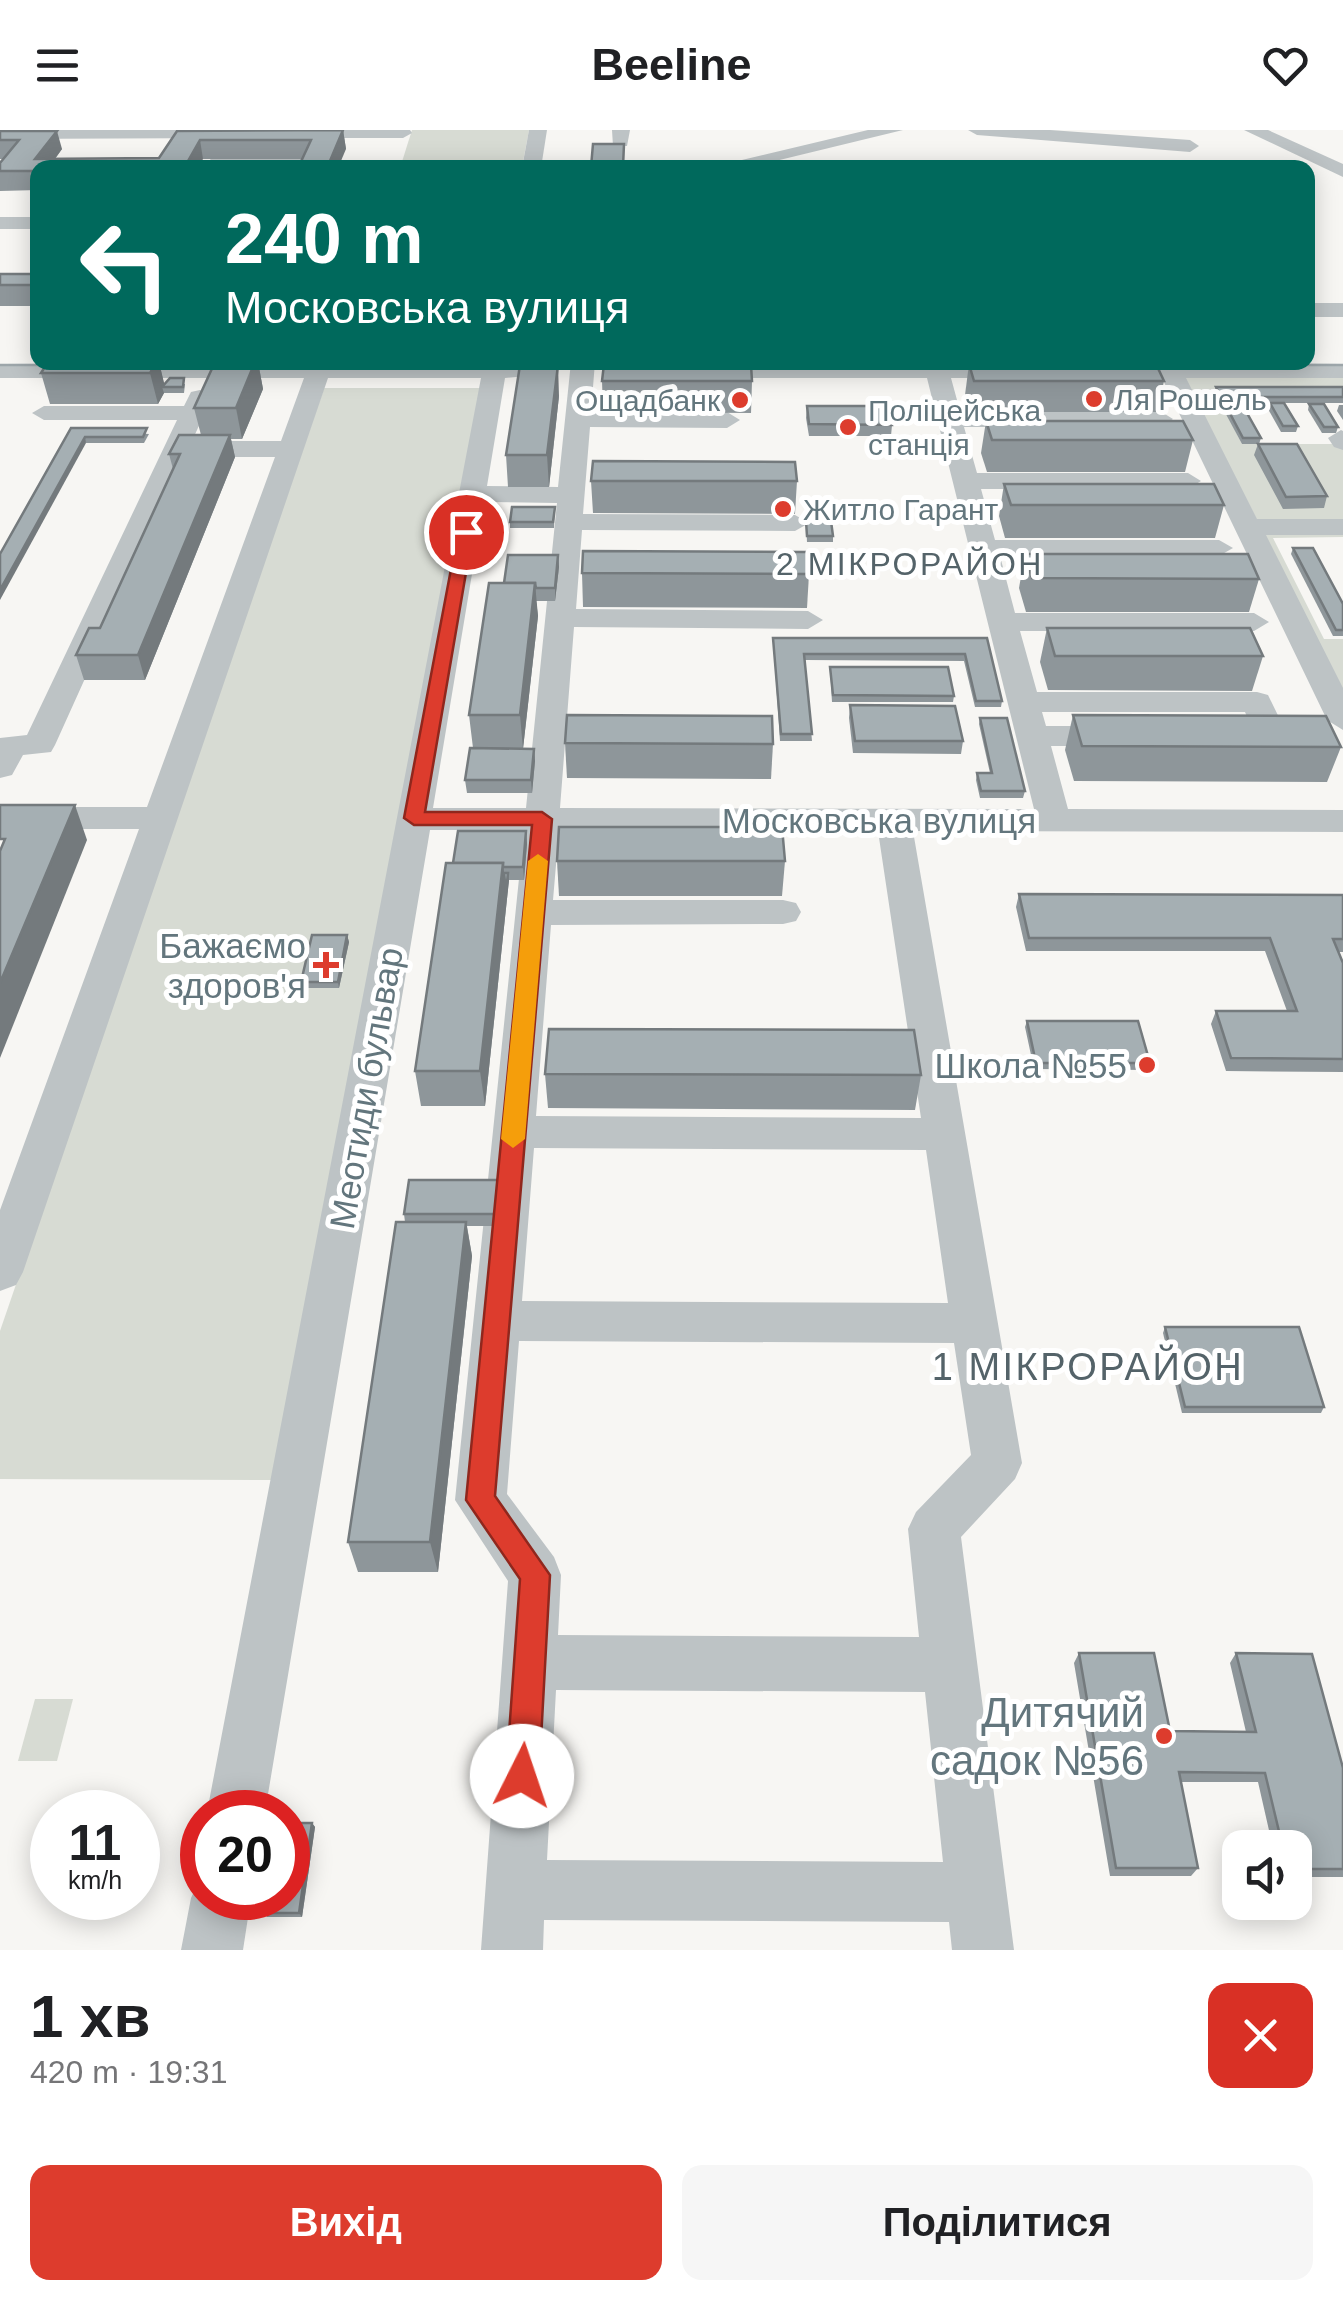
<!DOCTYPE html>
<html lang="uk">
<head>
<meta charset="utf-8">
<style>
  body { margin:0; font-family:Helvetica,sans-serif; background:#f6f6f6; color:#202124; height:100vh; display:flex; flex-direction:column; font-size:38px; white-space:nowrap }
  * { box-sizing:border-box; margin:0 }
  p { font-size:32px; color:#757577 }
  .icon { flex:none; width:55px; height:55px; fill:none; stroke:currentColor; stroke-width:2; stroke-linecap:round; stroke-linejoin:round }
  .map { position:relative; height:1820px; overflow:hidden }
  .side { display:flex; flex-direction:column; background:#fff; flex:1 }
  .side>* { flex:none }
  .top-card { position:absolute; left:30px; top:30px; width:1285px; height:210px; border-radius:20px; box-shadow:0 5px 25px #0003; background:#00695c; color:#fff; overflow:hidden }
  .buttons { position:absolute; left:1222px; top:1700px; display:grid; gap:20px }
  .buttons a { display:grid; place-items:center; width:90px; height:90px; border-radius:20px; background:#fff; box-shadow:0 5px 25px #0003; font-size:50px }
  .speed { position:absolute; left:30px; top:1660px; display:flex; gap:20px; font-size:50px; font-weight:700; text-align:center }
  .speed>* { display:grid; place-content:center; width:130px; height:130px; border-radius:50%; background:#fff; box-shadow:0 5px 25px #0003; line-height:1 }
  .speed small { font-size:25px; font-weight:400 }
  .speed .limit { border:15px solid #d22; background:#fff; color:#111 }
  .pin { position:absolute; display:grid; place-items:center; width:85px; height:85px; color:#fff; margin:-42px; border:5px solid #fff; border-radius:50%; box-shadow:0 2px 10px #0007 }
  .me { position:absolute; width:110px; margin:-55px; rotate:4deg; stroke-linejoin:round; filter:drop-shadow(0 0 8px #0008) }
  .turn { display:flex; align-items:center; gap:35px; height:210px; padding:0 30px; font-size:45px }
  .turn .icon { width:130px; height:130px; stroke-width:2.5 }
  .turn b { display:block; font-size:70px; line-height:85px }
  .round { display:grid; place-items:center; flex:none; width:105px; height:105px; border-radius:20px; background:#f6f6f6 }
  .summary { display:flex; align-items:center; justify-content:space-between; height:170px; padding:0 30px }
  h1 { font-size:60px; font-weight:700; line-height:75px }
  .cta { display:flex; gap:20px; margin-top:auto; padding:20px 30px }
  .cta a { flex:1; height:115px; border-radius:20px; background:#dd3c2d; color:#fff; font-size:40px; font-weight:700; line-height:115px; text-align:center }
  .cta a+a { background:#f6f6f6; color:#202124 }
  header { display:flex; justify-content:space-between; align-items:center; height:130px; padding:0 30px; background:#fff; font-size:45px; font-weight:700 }
  .map>svg:first-child { display:block }
  .green { fill:#d7dbd3 }
  .lines { fill:none; stroke-linecap:round; stroke-linejoin:round }
  .minor { fill:#bdc3c5; fill-rule:evenodd }
  .tram { stroke:#9da6aa; stroke-width:2.5 }
  .wall { fill:#8e969a }
  .shaded-wall { fill:#747a7d }
  .building { fill:#a5afb3; stroke:#747a7d; stroke-width:2.5 }
  .route { fill:#dd3c2d; stroke:#90271d; stroke-width:2.5 }
  .slow { fill:#f59e0b }
  .poi-dot { fill:#dd3c2d; stroke:#fff; stroke-width:4 }
  .labels { text-anchor:middle; dominant-baseline:central; stroke-width:10; stroke-linejoin:round; paint-order:stroke }
  .far-poi-label { font-size:30px; fill:#63767d; stroke:#fff; text-anchor:start }
  .far-neighbourhood-label { font-size:32px; letter-spacing:2.5px; fill:#546369; stroke:#fff }
  .street-label { font-size:35px; fill:#63767d; stroke:#fff }
  .poi-label { font-size:35px; fill:#63767d; stroke:#fff; text-anchor:end }
  .neighbourhood-label { font-size:38px; letter-spacing:2.5px; fill:#546369; stroke:#fff }
  .near-poi-label { font-size:42px; fill:#63767d; stroke:#fff; text-anchor:end }
</style>
</head>
<body>
<header><svg class="icon" aria-label="menu" viewBox="0 0 24 24"><path d="M4 6h16M4 12h16M4 18h16"/></svg>Beeline<svg class="icon" aria-label="heart" viewBox="0 0 24 24"><path d="M12 20l-8-8c-3-5 5-10 8-4 3-6 11-1 8 4z"/></svg></header>
<div class="map">
<svg width="1343" height="1820" viewBox="0 0 1343 1820">
  <rect width="100%" height="100%" fill="#f7f6f3"/>
  <g class="green">
    <path d="M412 0H529L522 37 400 38Z"/>
    <path d="M1184 246H1343V262H1216L1242 314H1343V407L1273 408 1324 509H1343V560Z"/>
    <path d="M324 258H481L274 1350 0 1349V1201Z"/>
    <path d="M35 1569H73L57 1631H18Z"/>
  </g>
  <g class="lines">
    <g class="minor">
      <path d="M0 0H238L240 3 231 8 0 9Z"/>
      <path d="M282 0H410L412 3 403 8H289L283 7Z"/>
      <path d="M529 0H547L541 38H522Z"/>
      <path d="M612 0H630L627 16H613Z"/>
      <path d="M868 0H903L746 38H708Z"/>
      <path d="M968 0H1050L1190 10 1199 16 1190 22 977 5Z"/>
      <path d="M1244 0H1268L1343 34V47Z"/>
      <path d="M297 23 306 29 302 38H201L212 28H288Z"/>
      <rect x="0" y="87" width="38" height="12"/>
      <rect x="1308" y="173" width="35" height="14"/>
      <path d="M508 232 527 236 531 241 527 246 505 248 487 356 558 357 571 232H595L591 282H727L740 290 727 298 590 297 583 384 795 385 809 393 795 401 582 400 576 479 808 481 823 490 808 499 574 497 560 678 1034 679 927 248H697L685 241 697 234C741 234 1023 227 1036 241L1024 248H951L960 281H1160L1173 289 1160 297H964L977 343H1188L1201 351 1188 359H981L995 410H1219L1233 418 1219 426H1000L1015 483H1254L1269 492 1254 501H1020L1037 562H1257L1268 565 1288 606 1272 616 1230 613 1226 606 1230 599 1251 596 1245 582H1042L1046 596H1119L1135 606 1119 616H1051L1068 679 1343 680V702L913 701 1022 1333 1015 1349 961 1407 1014 1820H952L949 1792 544 1790 543 1820H481L508 1451 455 1370 524 700H430L265 1682H207L481 248H328L23 1142 16 1155 0 1161V1080L139 699H0V677H147L275 327H185L55 615 51 622 23 625 12 645 0 648V608L27 605 177 290H44L32 283 44 276H184L191 262 200 260 212 267 192 311H281L304 248H0V234ZM484 372 557 373 526 678H433ZM559 700 878 701 921 988 536 986 551 795 783 794 796 791 801 782 796 773 783 770H553ZM534 1018 926 1020 948 1173 522 1171ZM519 1211 954 1213 971 1325 916 1382 908 1399 919 1507 558 1505 561 1445 554 1427 507 1364ZM556 1560 925 1562 943 1732 547 1730Z"/>
      <path d="M1154 232 1343 234V248H1186L1257 389H1343V405H1266L1343 558V600L1327 590 1162 248H1107L1095 241 1107 234Z"/>
      <path d="M1341 300 1343 301V320L1334 317 1328 308Z"/>
      <path d="M202 1745V1768H251L243 1820H181L191 1768Z"/>
    </g>
    <g class="tram">
      <path d="M0 235H75"/>
      <path d="M130 235H630"/>
      <path d="M685 235H995"/>
      <path d="M1130 235H1343"/>
    </g>
  </g>
  <g class="wall">
    <path d="M343 0 346 19 302 29H203L38 38V60L0 61V33L4 29H0V1L62 19 55 29 159 28 177 1Z"/>
    <rect x="0" y="144" width="38" height="32"/>
    <path d="M159 232 164 254H185L184 263H164L158 274H50L41 243Z"/>
    <path d="M215 232H258L263 259 242 309H231L235 327 145 550H84L76 525 100 498 173 339 169 324 201 305 194 278Z"/>
    <path d="M969 234 1164 251 1157 282H970L965 265Z"/>
    <path d="M602 251H752L751 283 603 282Z"/>
    <path d="M1216 257H1343V273H1241L1261 308 1259 314 1327 366 1324 378 1283 379 1254 325 1258 314H1242L1214 262Z"/>
    <path d="M559 266 549 357H508L506 325Z"/>
    <path d="M1270 273 1298 296 1296 302H1281L1268 279Z"/>
    <path d="M1309 274 1338 297 1336 303H1322L1308 280Z"/>
    <path d="M1339 275H1343V290L1337 281Z"/>
    <path d="M807 276 892 295 891 306H809L806 288Z"/>
    <path d="M986 291 1193 310 1185 342H987L981 323Z"/>
    <path d="M71 298 149 304 144 313H86Z"/>
    <path d="M591 351H797L795 384 593 383Z"/>
    <path d="M1004 354 1224 375 1215 408H1005L999 386Z"/>
    <path d="M555 377 554 398H510V392Z"/>
    <path d="M806 391 833 406V412H807Z"/>
    <path d="M1293 418 1343 474V506H1333L1291 424Z"/>
    <path d="M1025 424 1259 449 1249 482H1026L1019 458Z"/>
    <path d="M558 425 559 437 555 471H536L538 486 523 618 534 619 535 631 532 663H467L465 650 473 618 469 585 504 453Z"/>
    <path d="M582 443 809 444 807 478 583 477Z"/>
    <path d="M1047 498 1263 526 1252 561 1048 560 1040 532Z"/>
    <path d="M773 508H987L1002 571 1001 577H975L964 531 805 530 812 611H780Z"/>
    <path d="M830 537 954 566 953 572H832Z"/>
    <path d="M850 575 963 611 961 624 853 623 849 588Z"/>
    <path d="M1073 585 1341 617 1327 652 1074 651 1065 620Z"/>
    <path d="M980 588 1025 661 1023 668H980L976 650 977 643H990L979 594Z"/>
    <path d="M565 613 773 614 771 649 567 648Z"/>
    <path d="M526 701 527 714 524 750H509L485 976H421L415 941 453 733Z"/>
    <path d="M557 731H785L782 766H559Z"/>
    <path d="M1019 764 1343 765V822H1338L1343 833V942L1226 941 1211 894 1216 881H1287L1265 821H1026L1016 777Z"/>
    <path d="M347 805 349 812 339 858H303L301 852Z"/>
    <path d="M1027 891 1150 933 1147 940 1034 939 1025 897Z"/>
    <path d="M545 944 921 945 915 980 548 978Z"/>
    <path d="M503 1050 505 1062 502 1096H467L472 1126 438 1442H358L348 1412 405 1092 404 1084Z"/>
    <path d="M1165 1197 1324 1277 1321 1283H1182L1163 1203Z"/>
    <path d="M1079 1523 1170 1601 1246 1602 1230 1533 1236 1523 1343 1638V1747H1295V1718H1273L1258 1652H1180L1198 1738 1191 1746H1110L1074 1533Z"/>
    <path d="M312 1693 315 1697 302 1787H267L264 1783Z"/>
  </g>
  <g class="shaded-wall">
    <path d="M343 0 346 19 338 38H327Z"/>
    <path d="M57 1 62 19 48 38 35 29Z"/>
    <path d="M200 10 203 29 198 38H184Z"/>
    <path d="M156 232H159L165 257H162L164 263 158 274 150 243Z"/>
    <path d="M255 232H258L263 259 242 309 236 278Z"/>
    <path d="M558 235 559 266 549 357 547 325Z"/>
    <path d="M230 305 235 327 145 550 138 525Z"/>
    <path d="M85 307 86 313 0 470V460Z"/>
    <path d="M558 425 559 437 555 471V458Z"/>
    <path d="M535 453 538 486 523 619 520 585Z"/>
    <path d="M534 619 535 631 532 663 531 650Z"/>
    <path d="M75 675 87 710 0 928V853Z"/>
    <path d="M526 701 527 714 524 750 523 737Z"/>
    <path d="M503 733 506 762 508 743 509 750 485 976 480 941Z"/>
    <path d="M347 805 349 812 339 858 338 852Z"/>
    <path d="M503 1050 505 1062 502 1096 500 1084Z"/>
    <path d="M466 1092 472 1126 438 1442 430 1412Z"/>
    <path d="M312 1693 315 1697 302 1787 299 1783Z"/>
  </g>
  <g class="building">
    <path d="M343 0 327 38H298L311 10H200L184 38H38V41H0V33L19 10H0V1H57L35 29 159 28 177 1Z"/>
    <path d="M593 14H624L623 37H591Z"/>
    <rect x="0" y="144" width="38" height="11"/>
    <path d="M48 232H156L150 243H41Z"/>
    <path d="M215 232H255L236 278H194Z"/>
    <path d="M604 234 751 235 752 251H602Z"/>
    <path d="M969 234H1156L1164 251H974Z"/>
    <path d="M520 235H558L547 325H506Z"/>
    <path d="M170 248H184L183 257H162Z"/>
    <path d="M1216 257H1343V267H1238L1261 308H1243Z"/>
    <path d="M1270 273H1284L1298 296H1283Z"/>
    <path d="M1309 274H1324L1338 297H1324Z"/>
    <path d="M807 276H888L892 295 809 294Z"/>
    <path d="M986 291H1183L1193 310H992Z"/>
    <path d="M71 298H147L143 307H85L0 460V424Z"/>
    <path d="M179 305H230L138 525H76L89 498H100L180 324H169Z"/>
    <path d="M1258 314H1297L1327 366 1286 367Z"/>
    <path d="M593 331 795 332 797 351H591Z"/>
    <path d="M1004 354H1214L1224 375H1011Z"/>
    <path d="M512 377H555L553 392H510Z"/>
    <path d="M806 391H831L833 406H807Z"/>
    <path d="M1293 418H1313L1343 474V500H1336Z"/>
    <path d="M583 421 807 422 809 444 582 443Z"/>
    <path d="M1025 424H1248L1259 449 1032 448Z"/>
    <path d="M508 425H558L555 458H536L535 453H504Z"/>
    <path d="M489 453H535L520 585H469Z"/>
    <path d="M1047 498H1250L1263 526H1055Z"/>
    <path d="M773 508H987L1002 571H976L965 524H804L812 604H781Z"/>
    <path d="M830 537H948L954 566 833 565Z"/>
    <path d="M850 575 955 576 963 611H855Z"/>
    <path d="M567 585 772 586 773 614 565 613Z"/>
    <path d="M1073 585 1326 586 1341 617 1082 616Z"/>
    <path d="M980 588H1007L1025 661H981L977 643H992Z"/>
    <path d="M470 618 534 619 531 650H465Z"/>
    <path d="M0 675H75L0 853V721L5 709H0Z"/>
    <path d="M559 697H782L785 731H557Z"/>
    <path d="M458 701H526L523 737H503V733H453Z"/>
    <path d="M446 733H503L480 941H415Z"/>
    <path d="M504 743H508L506 762Z"/>
    <path d="M1019 764 1343 765V809H1333L1343 833V929L1231 928 1216 881H1297L1270 808H1029Z"/>
    <path d="M312 805H347L338 852H301Z"/>
    <path d="M1027 891H1138L1150 933H1036Z"/>
    <path d="M549 899 914 900 921 945 545 944Z"/>
    <path d="M409 1050H503L500 1084H404Z"/>
    <path d="M396 1092H466L430 1412H348Z"/>
    <path d="M1165 1197H1299L1324 1277H1185Z"/>
    <path d="M1079 1523H1154L1170 1601 1256 1602 1236 1523 1312 1524 1343 1638V1739H1295V1718H1283L1265 1643 1179 1642 1198 1738H1116Z"/>
    <path d="M288 1693H312L299 1783H264L266 1768H288Z"/>
  </g>
  <path class="route" d="M466 398 473 402 425 682H542L552 689 495 1366 550 1445 539 1646 534 1658 522 1662 511 1658 506 1646 520 1449 466 1370 532 695H414L404 688 458 402Z"/>
  <path class="slow" d="M538 724 548 731 525 1009 513 1018 501 1009 528 731Z"/>
  <g class="poi-dot">
    <circle cx="1094" cy="269" r="10"/>
    <circle cx="740" cy="270" r="10"/>
    <circle cx="848" cy="297" r="10"/>
    <circle cx="783" cy="379" r="10"/>
    <path d="M321 820h10v10h10v10h-10v10h-10v-10h-10v-10h10z"/>
    <circle cx="1147" cy="935" r="10"/>
    <circle cx="1164" cy="1606" r="10"/>
  </g>
  <g class="labels">
    <g class="far-poi-label">
      <text x="1114" y="269">Ля Рошель</text>
      <text x="720" y="270" text-anchor="end">Ощадбанк</text>
      <text x="868" y="280">Поліцейська<tspan x="868" dy="34">станція</tspan></text>
      <text x="803" y="379">Житло Гарант</text>
    </g>
    <g class="far-neighbourhood-label">
      <text x="910" y="434">2 МІКРОРАЙОН</text>
    </g>
    <g class="street-label">
      <text x="879" y="690">Московська вулиця</text>
      <text transform="translate(366 958) rotate(-80)">Меотиди бульвар</text>
    </g>
    <g class="poi-label">
      <text x="306" y="815">Бажаємо<tspan x="306" dy="40">здоров'я</tspan></text>
      <text x="1127" y="935">Школа №55</text>
    </g>
    <g class="neighbourhood-label">
      <text x="1088" y="1237">1 МІКРОРАЙОН</text>
    </g>
    <g class="near-poi-label">
      <text x="1144" y="1582">Дитячий<tspan x="1144" dy="48">садок №56</tspan></text>
    </g>
  </g>
</svg>
<div class="buttons">
<a><svg class="icon" aria-label="sound" viewBox="0 0 24 24"><path d="M4 9h4l5-4v14l-5-4H4zM17 9q2 3 0 6"/></svg></a>
</div>
<div class="speed"><div>11<small>km/h</small></div><div class="limit">20</div></div>
<div class="pin" style="left:466px;top:402px;background:#d93025"><svg class="icon" aria-label="arrive" viewBox="0 0 24 24"><path d="M6 21V4h12l-3 4 3 4H6"/></svg></div>
<svg class="me" style="left:522px;top:1646px" viewBox="-20 -20 40 40"><circle r="19" fill="#fff"/><path d="M0-13L10 11 0 6-10 11z" fill="#dd3c2d"/></svg>
<div class="top-card">
<div class="turn"><svg class="icon" aria-label="left" viewBox="0 0 24 24"><path d="M17 20v-9H6M10 6l-5 5 5 5"/></svg><div><b>240 m</b>Московська вулиця</div></div>
</div>
</div>
<section class="side">
<div class="summary"><div><h1>1 хв</h1><p>420 m · 19:31</p></div><a class="round" style="background:#d93025;color:#fff"><svg class="icon" aria-label="close" viewBox="0 0 24 24"><path d="M6 6l12 12M18 6L6 18"/></svg></a></div>
<div class="cta"><a>Вихід</a><a>Поділитися</a></div>
</section>
</body>
</html>
